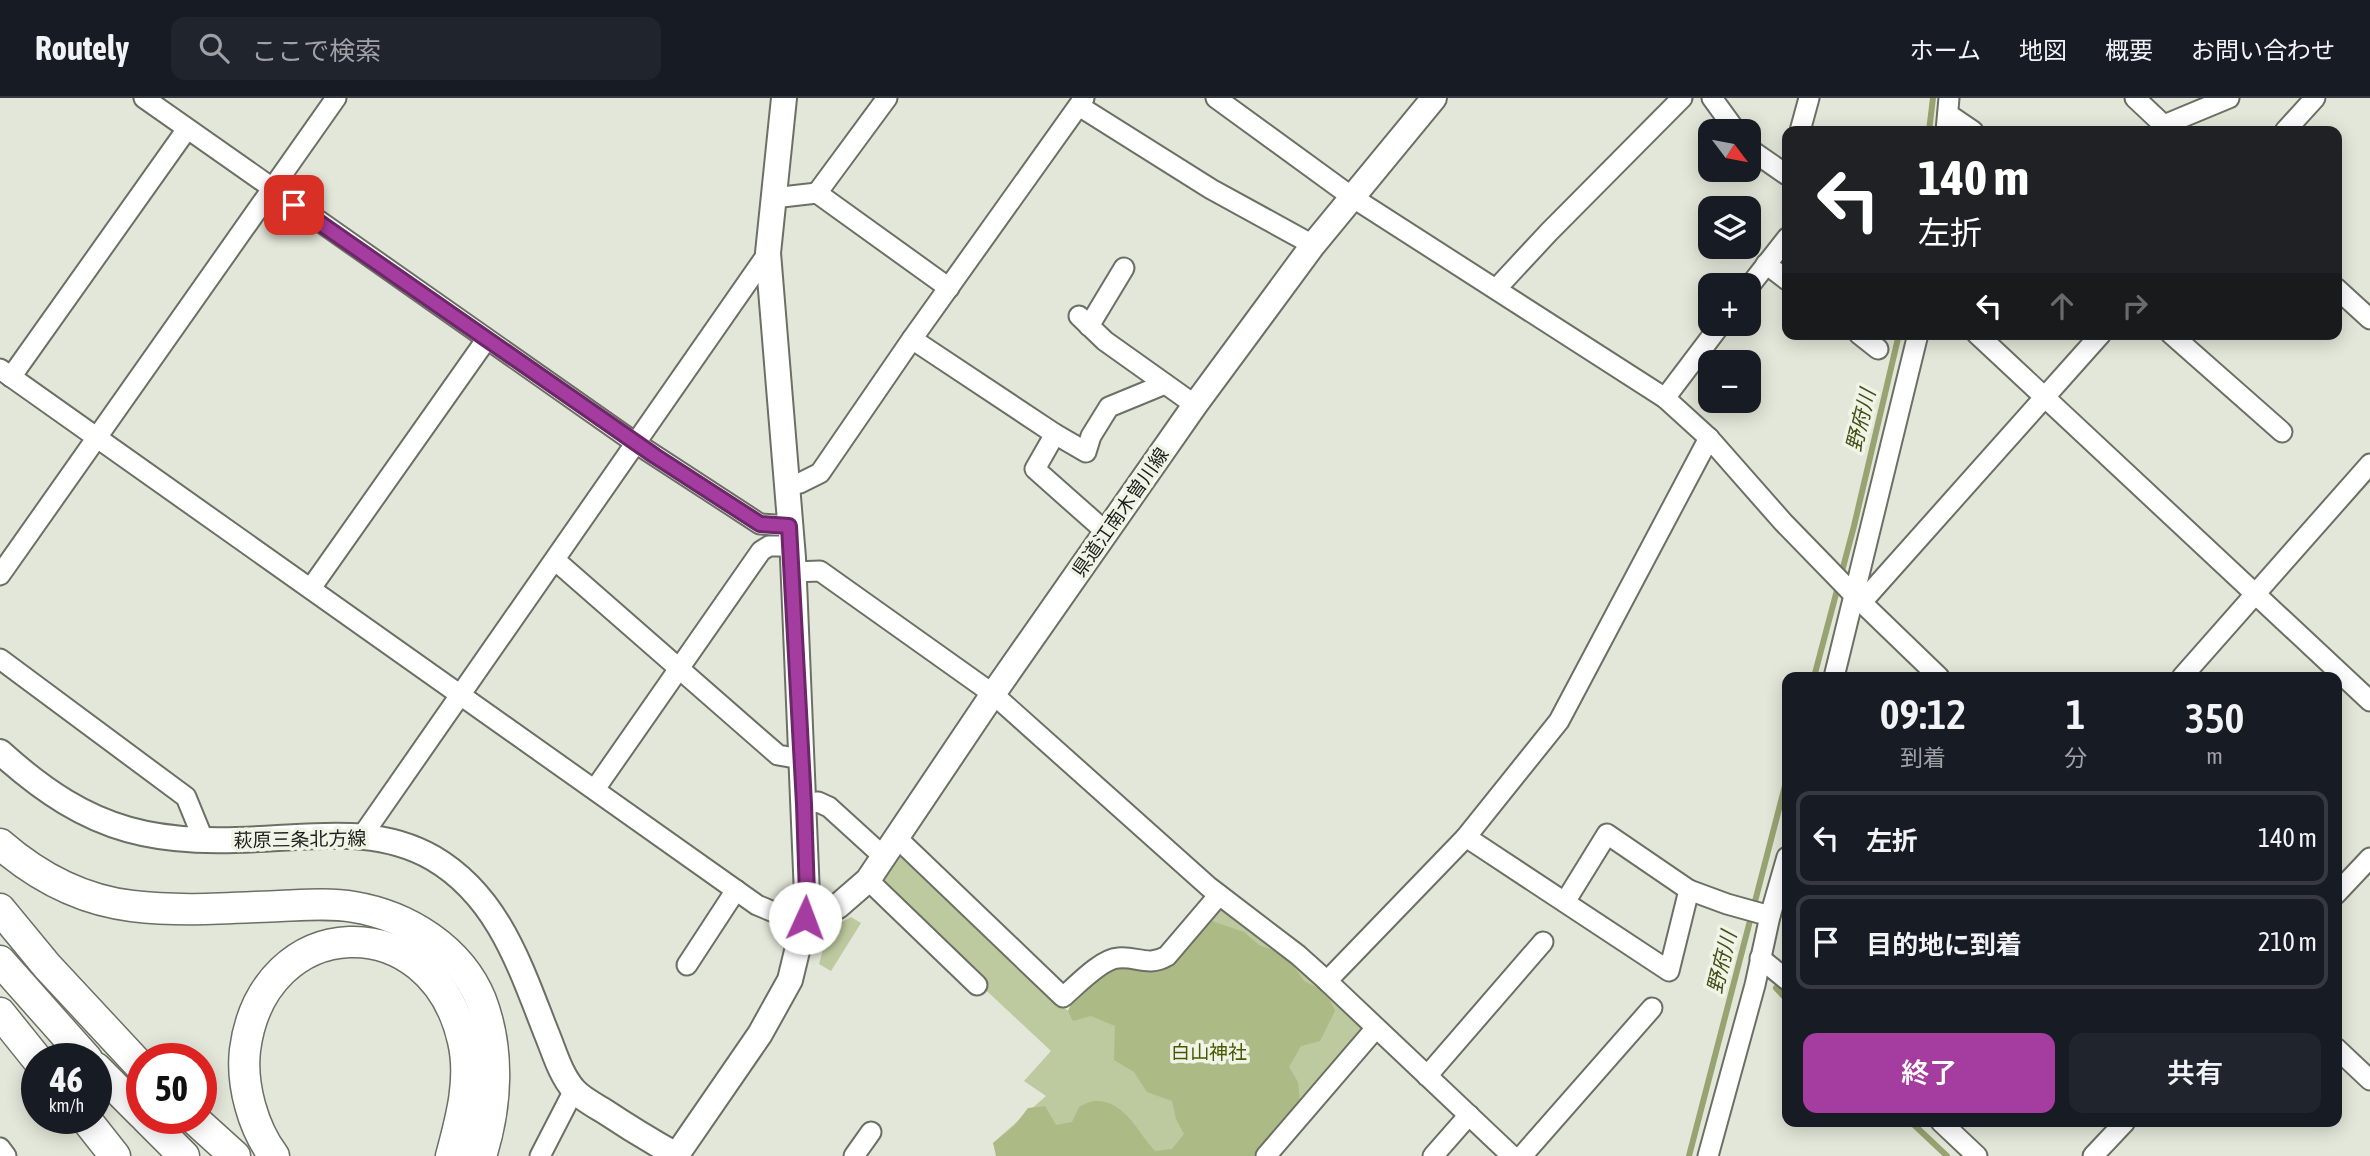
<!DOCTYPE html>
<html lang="ja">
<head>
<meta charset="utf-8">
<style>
  body { margin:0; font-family:"Asap Condensed","Noto Sans JP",sans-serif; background:#20242c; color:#f1f3f6; height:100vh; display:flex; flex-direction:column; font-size:26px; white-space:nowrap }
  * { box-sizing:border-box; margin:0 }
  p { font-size:23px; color:#9ea1a6 }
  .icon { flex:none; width:38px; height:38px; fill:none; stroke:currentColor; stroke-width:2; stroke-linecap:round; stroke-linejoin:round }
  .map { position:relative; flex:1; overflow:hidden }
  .side { position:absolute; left:1782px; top:574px; width:560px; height:455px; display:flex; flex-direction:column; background:#171b24; border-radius:14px; box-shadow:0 4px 18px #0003 }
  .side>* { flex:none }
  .hud { position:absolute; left:1782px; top:28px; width:560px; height:214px; border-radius:14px; box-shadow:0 4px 18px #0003; background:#202124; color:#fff; overflow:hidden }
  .needle { width:46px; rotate:122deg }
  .fabs { position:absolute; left:1698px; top:21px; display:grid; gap:14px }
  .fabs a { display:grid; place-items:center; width:63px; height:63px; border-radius:14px; background:#171b24; box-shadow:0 4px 18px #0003; font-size:35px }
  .speed { position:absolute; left:21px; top:945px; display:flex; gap:14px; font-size:35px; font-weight:700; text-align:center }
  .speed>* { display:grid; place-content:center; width:91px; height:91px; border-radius:50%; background:#171b24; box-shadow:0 4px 18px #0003; line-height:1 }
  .speed small { font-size:18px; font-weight:400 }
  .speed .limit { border:10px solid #d22; background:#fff; color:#111 }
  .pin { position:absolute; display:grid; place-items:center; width:60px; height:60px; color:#fff; margin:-30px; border-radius:14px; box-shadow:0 4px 10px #0006 }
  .me { position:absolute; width:77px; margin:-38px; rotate:2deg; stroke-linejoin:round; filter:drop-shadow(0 0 5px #0008) }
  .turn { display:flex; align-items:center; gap:24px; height:147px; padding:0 21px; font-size:32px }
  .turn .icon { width:91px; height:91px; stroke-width:2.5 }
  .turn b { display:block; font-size:49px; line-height:60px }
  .lanes { display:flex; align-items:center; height:66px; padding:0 21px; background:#0003; justify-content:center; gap:35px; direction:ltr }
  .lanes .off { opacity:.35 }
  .eta { display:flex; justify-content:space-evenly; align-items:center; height:119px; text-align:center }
  .eta b { font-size:42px; font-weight:600; line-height:49px }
  .cta { display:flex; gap:14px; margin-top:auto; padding:14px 21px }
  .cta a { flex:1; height:80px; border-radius:14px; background:#a53c9f; color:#fff; font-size:28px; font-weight:600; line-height:80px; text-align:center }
  .cta a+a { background:#20242c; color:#f1f3f6 }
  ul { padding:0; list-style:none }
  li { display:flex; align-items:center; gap:21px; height:94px; margin:0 14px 10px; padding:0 7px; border:4px solid #363941; border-radius:14px }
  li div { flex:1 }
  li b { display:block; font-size:26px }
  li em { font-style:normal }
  header { display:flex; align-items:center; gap:42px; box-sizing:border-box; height:98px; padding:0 35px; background:#171b24; border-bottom:2px solid #363941 }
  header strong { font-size:33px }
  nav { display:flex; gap:38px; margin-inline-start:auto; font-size:24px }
  .search { width:490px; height:63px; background:#20242c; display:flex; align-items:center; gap:18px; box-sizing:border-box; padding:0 24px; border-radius:14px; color:#9ea1a6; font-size:26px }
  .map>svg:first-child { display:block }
  .green { fill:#bdc99e }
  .forest { fill:#acba85 }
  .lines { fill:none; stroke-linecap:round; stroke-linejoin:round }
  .stream { stroke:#97a471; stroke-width:6 }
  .minor-casing { stroke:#6c7064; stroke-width:23 }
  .major-casing { stroke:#6c7064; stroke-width:28 }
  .highway-casing { stroke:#6c7064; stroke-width:33 }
  .minor { stroke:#fff; stroke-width:19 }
  .major { stroke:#fff; stroke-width:24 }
  .highway { stroke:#fff; stroke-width:30 }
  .route-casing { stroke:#6b2767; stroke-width:18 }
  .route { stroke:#a53c9f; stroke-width:12 }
  .labels { text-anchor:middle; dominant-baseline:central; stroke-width:7; stroke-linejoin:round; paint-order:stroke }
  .street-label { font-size:19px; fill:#1d1e19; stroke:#f0f4e7 }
  .park-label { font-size:19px; fill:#495800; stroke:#f0f4e7 }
  .water-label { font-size:21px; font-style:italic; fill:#445016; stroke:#f0f4e7 }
</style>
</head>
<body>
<header>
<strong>Routely</strong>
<div class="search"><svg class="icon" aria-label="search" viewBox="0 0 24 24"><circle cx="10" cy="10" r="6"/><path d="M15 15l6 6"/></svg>ここで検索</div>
<nav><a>ホーム</a><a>地図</a><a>概要</a><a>お問い合わせ</a></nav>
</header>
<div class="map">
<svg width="2370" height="1058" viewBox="0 0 2370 1058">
  <rect width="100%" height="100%" fill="#e3e7d9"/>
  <g class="green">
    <path d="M892 747 1068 913 1113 867 1156 864 1227 803 1368 922 1258 1058H1002L993 1045 1046 998 1024 983 1051 953 868 782Z"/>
    <path d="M851 819 861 825 831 873 819 866 829 831Z"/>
  </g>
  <path class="forest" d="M1206 821 1244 834 1259 847 1286 857 1304 883 1326 894 1335 913 1320 943 1301 948 1289 969 1298 984 1300 1006 1281 1037 1255 1058H996L993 1045 1014 1028 1028 1010 1045 1008 1056 1027 1072 1024 1079 1009C1083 1007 1090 1003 1095 1003 1125 1002 1138 1035 1155 1053L1172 1051 1184 1036 1176 1021 1172 1003 1147 994 1134 974 1114 962 1115 928 1091 918 1073 923 1068 913 1077 892 1113 867 1152 860Z"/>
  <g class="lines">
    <g class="stream">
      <path d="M1929 33 1933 0"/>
      <path d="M1814 579 1854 428 1899 236"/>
      <path d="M1776 890 1787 902"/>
      <path d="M1911 1024 1947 1058"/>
      <path d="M1689 1058 1787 680"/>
    </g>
    <defs>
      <g id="minor">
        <path d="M144 0 634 344 760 426 789 428"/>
        <path d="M1216 0 1352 99 1665 300 1709 340 1783 424 1854 497 1939 579"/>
        <path d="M1712 0 1736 33"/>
        <path d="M2135 0 2170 33"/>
        <path d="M1079 8 1211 91 1313 147"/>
        <path d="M1948 16 1973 33"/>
        <path d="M2164 27 2229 0"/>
        <path d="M1800 33 1809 0"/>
        <path d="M1946 33 1949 0"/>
        <path d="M2285 33 2315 0"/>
        <path d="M1748 50 1787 77"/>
        <path d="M817 95 887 0"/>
        <path d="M773 100 817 95 949 190"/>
        <path d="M1766 166 1787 182"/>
        <path d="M1748 190 1787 140"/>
        <path d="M2336 190 2370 221"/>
        <path d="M1496 191 1549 134 1682 0"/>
        <path d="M1079 218 1105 243 1195 307"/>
        <path d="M1089 228 1124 170"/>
        <path d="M1859 236 1878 251"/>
        <path d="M1977 236 2370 603"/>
        <path d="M2171 236 2282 334"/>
        <path d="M912 241 1055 336 1035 371 1106 434"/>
        <path d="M0 271 757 807 781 817 805 820"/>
        <path d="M11 279 187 31"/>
        <path d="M1665 300 1721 226"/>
        <path d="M1055 336 1086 354 1091 338 1109 309 1165 286"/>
        <path d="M787 387 800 385 820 375 912 241 1084 0"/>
        <path d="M555 462 778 657 801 661"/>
        <path d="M793 474 820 473 993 596 1209 789 1298 857 1327 883 1512 1058"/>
        <path d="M0 477 336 0"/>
        <path d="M311 490 486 242"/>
        <path d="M1862 504 2101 236"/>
        <path d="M0 561 186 699 204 743"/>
        <path d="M1834 579 1918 236"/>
        <path d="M2182 579 2370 366"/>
        <path d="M595 691 761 453 769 448H791"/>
        <path d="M804 706 818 704 829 709 884 759"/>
        <path d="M362 738 768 155"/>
        <path d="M1466 739 1669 873 1689 792"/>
        <path d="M897 740 1063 899C1076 888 1101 861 1118 860 1137 858 1148 869 1167 858L1219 797"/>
        <path d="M868 782 977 887"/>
        <path d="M2336 796 2370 760"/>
        <path d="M1565 804 1607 736 1689 792 1727 806 1770 818"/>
        <path d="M1760 860 1787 882"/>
        <path d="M687 867 736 792"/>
        <path d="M1327 883 1466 739 1559 623 1709 340"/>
        <path d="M2336 950 2370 982"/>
        <path d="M1427 978 1543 844"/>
        <path d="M1941 1024 1977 1058"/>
        <path d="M0 1050 6 1058"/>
        <path d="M540 1058 574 992"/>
        <path d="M854 1058 871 1034"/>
        <path d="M1266 1058 1376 930"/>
        <path d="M1433 1058 1469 1017"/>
        <path d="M1522 1058 1652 910"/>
        <path d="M1708 1058 1755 887 1770 818 1787 759"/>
        <path d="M2093 1058 2125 1024"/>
      </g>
      <g id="major">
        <path d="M0 654C93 738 156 748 278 740 332 737 384 732 433 760 498 798 520 868 546 934 554 953 560 976 574 992 581 1000 594 1007 604 1013 628 1029 651 1043 676 1057"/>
        <path d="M805 820 838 808 868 782 993 596 1195 307 1313 147 1434 0"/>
        <path d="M676 1058 760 936 790 882 805 820 807 797 793 460 768 155 784 0"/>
      </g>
      <g id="highway">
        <path d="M0 746C38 779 82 802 132 808 181 814 231 810 280 808 305 807 330 805 354 809 408 818 460 851 481 902 500 952 497 1008 481 1058"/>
        <path d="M0 811 47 868 142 970"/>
        <path d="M0 863 87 961"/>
        <path d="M0 915 37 961"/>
        <path d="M96 970 142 1016"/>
        <path d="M85 1020 115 1058"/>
        <path d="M146 1020 184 1058"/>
        <path d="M193 1020 235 1058"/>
        <path d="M274 1058C253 1030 241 987 245 952 263 813 432 806 463 943 472 981 461 1021 451 1058"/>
      </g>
    </defs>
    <use href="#minor" class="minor-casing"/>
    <use href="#major" class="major-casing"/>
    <use href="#highway" class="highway-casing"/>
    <use href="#minor" class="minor"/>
    <use href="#major" class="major"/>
    <use href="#highway" class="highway"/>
  </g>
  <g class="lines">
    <defs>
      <path id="route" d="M294 107 655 358 760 426 789 428 804 706 807 797 805 820"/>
    </defs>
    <use href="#route" class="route-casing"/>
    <use href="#route" class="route"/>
  </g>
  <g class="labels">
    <g class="street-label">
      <text transform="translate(1120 414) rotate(-55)">県道江南木曽川線</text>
      <text transform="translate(300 741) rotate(-1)">萩原三条北方線</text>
    </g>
    <g class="park-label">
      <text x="1209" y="954">白山神社</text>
    </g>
    <g class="water-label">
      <text transform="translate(1860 322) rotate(-76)">野府川</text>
      <text transform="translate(1721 864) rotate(-76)">野府川</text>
    </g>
  </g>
</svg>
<div class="fabs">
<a><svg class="needle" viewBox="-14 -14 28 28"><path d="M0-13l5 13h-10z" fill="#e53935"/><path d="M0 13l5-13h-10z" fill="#9ea1a6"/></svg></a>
<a><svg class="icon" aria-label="layers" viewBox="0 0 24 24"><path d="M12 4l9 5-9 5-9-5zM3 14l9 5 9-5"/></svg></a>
<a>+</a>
<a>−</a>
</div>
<div class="speed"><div>46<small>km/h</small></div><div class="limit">50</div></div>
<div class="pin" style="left:294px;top:107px;background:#d93025"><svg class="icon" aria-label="arrive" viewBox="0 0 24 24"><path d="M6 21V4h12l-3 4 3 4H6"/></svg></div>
<svg class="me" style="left:805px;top:820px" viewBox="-20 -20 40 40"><circle r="19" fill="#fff"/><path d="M0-13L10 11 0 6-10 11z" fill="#a53c9f"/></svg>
<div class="hud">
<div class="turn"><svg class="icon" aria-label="left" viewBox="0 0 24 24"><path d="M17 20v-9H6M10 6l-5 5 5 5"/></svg><div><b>140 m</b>左折</div></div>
<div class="lanes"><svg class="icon" aria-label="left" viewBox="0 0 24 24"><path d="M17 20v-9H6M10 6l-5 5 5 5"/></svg><svg class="icon off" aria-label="ahead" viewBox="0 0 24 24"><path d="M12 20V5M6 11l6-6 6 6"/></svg><svg class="icon off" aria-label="right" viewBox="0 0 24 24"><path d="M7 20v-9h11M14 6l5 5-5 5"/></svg></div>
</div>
<section class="side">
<div class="eta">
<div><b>09:12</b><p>到着</p></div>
<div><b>1</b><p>分</p></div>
<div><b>350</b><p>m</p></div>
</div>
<ul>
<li><svg class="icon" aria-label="left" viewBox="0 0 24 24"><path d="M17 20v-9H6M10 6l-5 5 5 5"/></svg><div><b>左折</b></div><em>140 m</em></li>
<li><svg class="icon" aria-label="arrive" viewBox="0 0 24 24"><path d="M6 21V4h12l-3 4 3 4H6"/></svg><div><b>目的地に到着</b></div><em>210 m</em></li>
</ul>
<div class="cta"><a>終了</a><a>共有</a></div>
</section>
</div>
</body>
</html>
